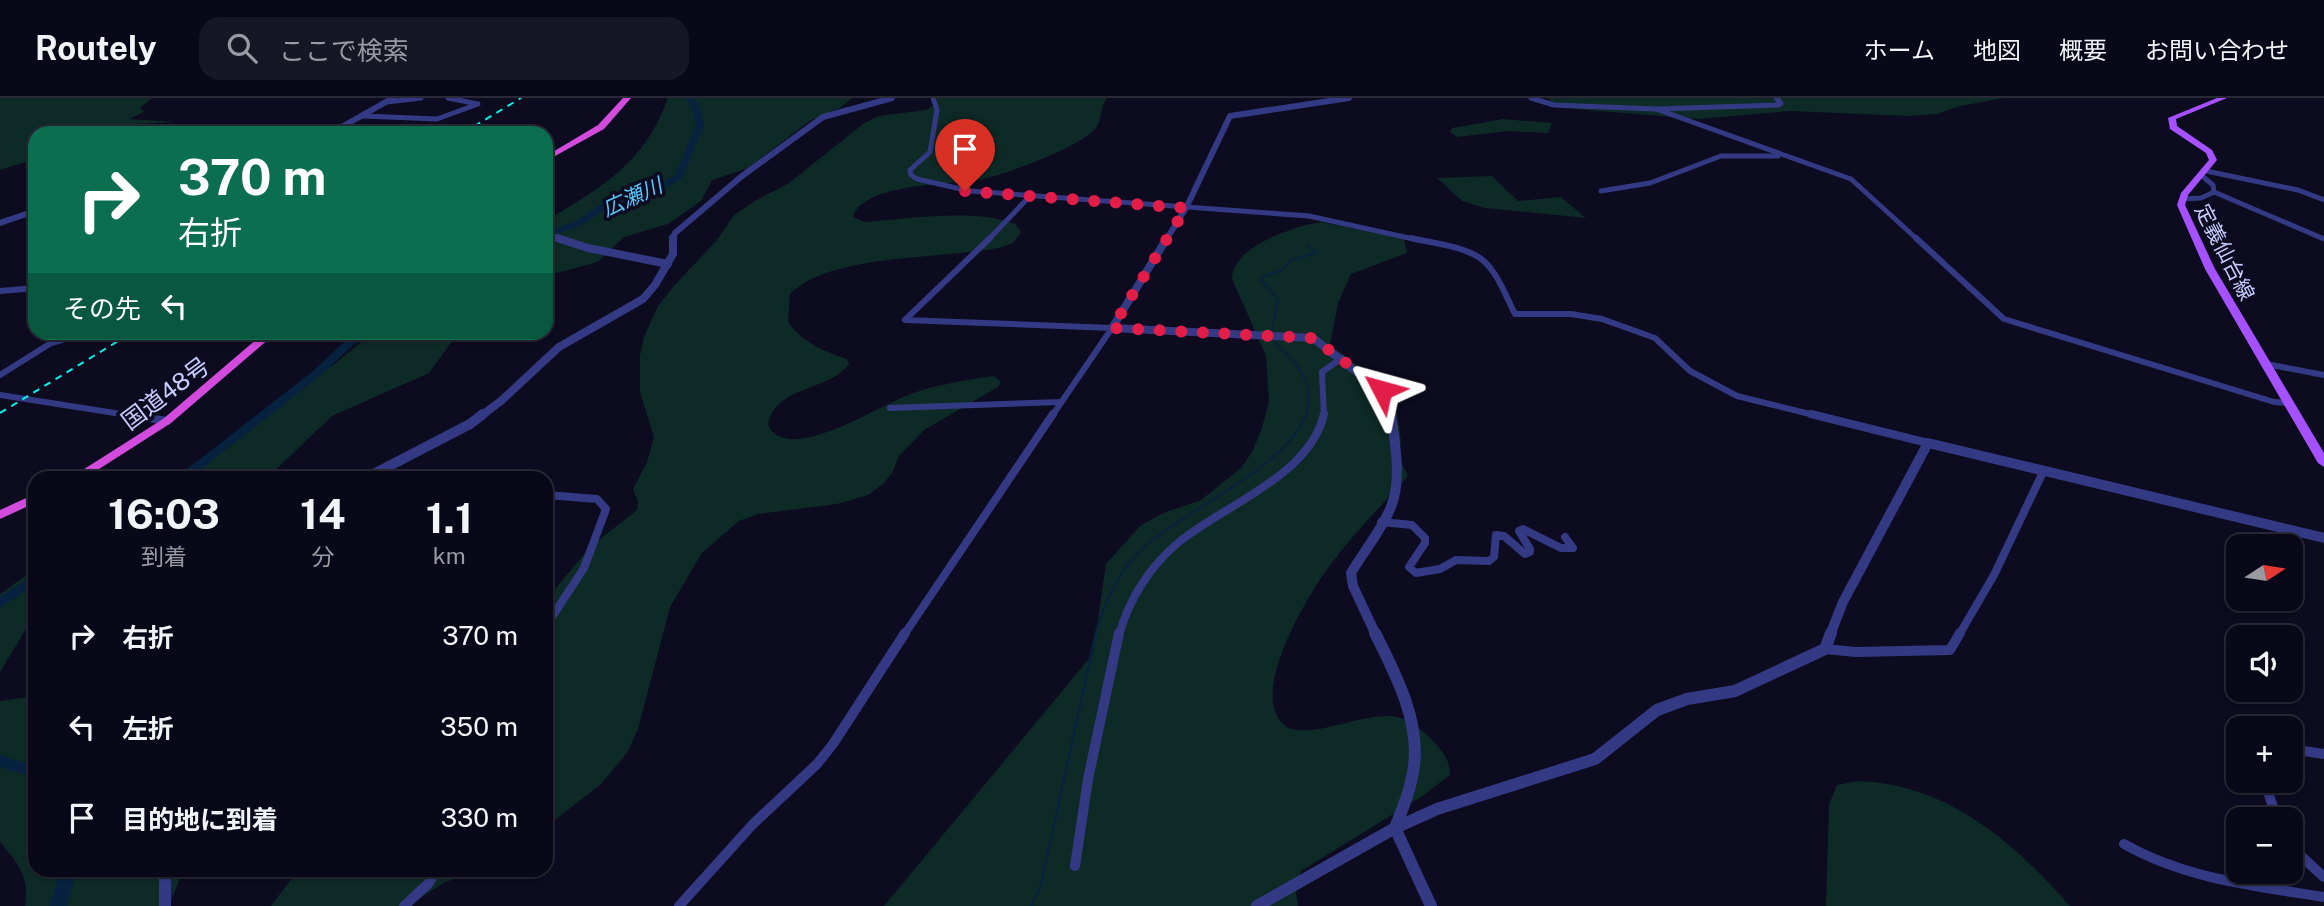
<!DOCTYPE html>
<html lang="ja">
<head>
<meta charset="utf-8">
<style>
  body { margin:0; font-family:"Public Sans","Noto Sans JP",sans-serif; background:#171625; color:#f1f3f6; height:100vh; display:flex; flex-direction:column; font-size:26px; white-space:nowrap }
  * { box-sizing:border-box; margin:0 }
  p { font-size:23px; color:#999aa2 }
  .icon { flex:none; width:38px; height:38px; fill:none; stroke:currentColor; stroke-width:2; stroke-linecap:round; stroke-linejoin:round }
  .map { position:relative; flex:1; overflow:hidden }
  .sheet { position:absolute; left:28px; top:373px; width:525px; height:406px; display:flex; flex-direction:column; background:#090818; border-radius:21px; box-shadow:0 2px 5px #0004,0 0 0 2px #292937 }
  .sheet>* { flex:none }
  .banner { position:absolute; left:28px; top:28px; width:525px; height:214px; border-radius:21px; box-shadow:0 2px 5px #0004,0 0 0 2px #292937; background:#0b6e4f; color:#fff; overflow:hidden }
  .needle { width:46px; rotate:78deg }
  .fabs { position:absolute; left:2226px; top:436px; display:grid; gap:14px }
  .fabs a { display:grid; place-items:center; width:77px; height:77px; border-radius:14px; background:#090818; box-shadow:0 2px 5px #0004,0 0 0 2px #292937; font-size:35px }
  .pin { position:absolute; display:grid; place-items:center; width:60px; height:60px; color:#fff; margin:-72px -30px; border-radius:50% 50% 50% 0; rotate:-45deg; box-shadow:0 0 7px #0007 }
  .pin .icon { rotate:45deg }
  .me { position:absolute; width:77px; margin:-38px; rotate:309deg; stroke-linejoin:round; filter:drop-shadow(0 0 5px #0008) }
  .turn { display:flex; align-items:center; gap:24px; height:147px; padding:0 35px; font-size:32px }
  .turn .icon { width:91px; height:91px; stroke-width:2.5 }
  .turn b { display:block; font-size:49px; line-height:60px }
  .then { display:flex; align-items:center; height:66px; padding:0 35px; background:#0003; gap:14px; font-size:26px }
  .eta { display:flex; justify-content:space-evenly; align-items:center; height:119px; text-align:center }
  .eta b { font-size:42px; font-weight:700; line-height:49px }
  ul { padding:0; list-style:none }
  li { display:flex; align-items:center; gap:21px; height:91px; padding:0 35px }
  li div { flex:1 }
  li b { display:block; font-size:26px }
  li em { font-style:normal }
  header { display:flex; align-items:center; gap:42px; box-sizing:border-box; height:98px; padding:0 35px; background:#090818; border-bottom:2px solid #292937 }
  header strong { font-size:33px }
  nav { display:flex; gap:38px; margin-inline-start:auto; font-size:24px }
  .search { width:490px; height:63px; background:#171625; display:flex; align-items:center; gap:18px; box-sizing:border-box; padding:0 24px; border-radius:21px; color:#999aa2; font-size:26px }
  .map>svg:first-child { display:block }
  .green { fill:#0e2a26 }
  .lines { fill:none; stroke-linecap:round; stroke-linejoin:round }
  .stream-far1 { stroke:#06223f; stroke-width:2 }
  .stream { stroke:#06223f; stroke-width:2.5 }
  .river { fill:#06223f; fill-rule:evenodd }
  .minor-far3 { stroke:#333a83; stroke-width:5 }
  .minor-far2 { stroke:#333a83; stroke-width:6 }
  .minor-far1 { stroke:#333a83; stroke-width:8 }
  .minor { stroke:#333a83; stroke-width:10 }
  .tertiary-far3 { stroke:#333a83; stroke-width:6 }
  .tertiary-far2 { stroke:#333a83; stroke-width:8 }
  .tertiary-far1 { stroke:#333a83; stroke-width:10 }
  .tertiary { stroke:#333a83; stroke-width:12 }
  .primary { fill:#a651ff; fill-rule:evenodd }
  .trunk { fill:#d24bdc; fill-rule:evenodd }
  .rail { stroke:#00f5ec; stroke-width:2; stroke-dasharray:7 6; stroke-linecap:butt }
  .route { stroke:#e11d48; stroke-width:12; stroke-dasharray:0 21.6 }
  .labels { text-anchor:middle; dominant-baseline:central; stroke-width:7; stroke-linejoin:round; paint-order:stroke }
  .far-water-label { font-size:21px; font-style:italic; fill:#58c9ff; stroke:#0c0b20 }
  .far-street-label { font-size:21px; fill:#cacbff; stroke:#0c0b20 }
  .street-label { font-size:24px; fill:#cacbff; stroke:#0c0b20 }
</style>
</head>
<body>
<header>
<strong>Routely</strong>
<div class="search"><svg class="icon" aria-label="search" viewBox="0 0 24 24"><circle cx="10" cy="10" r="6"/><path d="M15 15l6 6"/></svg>ここで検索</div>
<nav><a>ホーム</a><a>地図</a><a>概要</a><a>お問い合わせ</a></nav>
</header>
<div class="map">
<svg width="2324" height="808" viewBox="0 0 2324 808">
  <rect width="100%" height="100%" fill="#0c0b20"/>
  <g class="green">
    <path d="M0 0H152L140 10 144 14 129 21 176 24 116 27 90 35H35V61L0 72Z"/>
    <path d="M668 0H852L840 10 811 22 748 70 712 82 701 103 668 126 624 139 598 164 546 178V123C603 88 644 66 668 0Z"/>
    <path d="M937 0H1107C1100 9 1102 22 1096 30 1081 49 1002 78 977 82 948 87 863 85 853 119L864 124C908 121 974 110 1015 126L1021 134 1013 145 1003 149C944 162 833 154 790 196L788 224C801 243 826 255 847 261L849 266C829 294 775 287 768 327 788 369 882 305 911 296 935 287 961 283 986 279L994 278 1001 284 998 289 924 332 899 358 892 375 883 386 868 397 837 406 758 416 739 423 702 455 670 509 638 631 627 655 601 686 546 729V502L591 448 637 412 638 404 633 391 647 364 654 339 640 294V257L644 239 658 208 673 189 717 142 734 117 755 103 789 85 863 26 878 18 926 12 934 7Z"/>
    <path d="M1547 0H2003L1960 8 1937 16 1909 18 1791 13 1698 21 1561 10Z"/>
    <path d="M1503 21 1552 25 1548 35 1508 33 1457 39 1450 34 1452 30Z"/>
    <path d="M1492 78 1518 103 1561 99 1586 120 1485 110 1462 103 1437 80Z"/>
    <path d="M1321 124 1404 141 1407 155 1351 176 1338 205 1330 247 1394 295 1401 343 1399 360 1408 378C1382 407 1354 435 1331 466 1309 495 1250 592 1282 625 1304 648 1369 609 1401 620 1413 624 1422 632 1431 641 1442 652 1450 661 1450 677L1421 699 1301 773 1296 795 1298 808H884L1093 556 1106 466 1140 428 1161 416 1201 402 1241 370 1252 354 1261 333 1269 304 1266 258 1232 181C1231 149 1295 128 1321 124Z"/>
    <path d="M374 234 458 235 429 275 332 318 267 380H174L333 267Z"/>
    <path d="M35 471V516L0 574V496Z"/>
    <path d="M35 598V772H183L169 808H25C29 777 19 767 0 744V603Z"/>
    <path d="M1858 683C1948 686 2013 744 2070 808H1826L1829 706 1837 687Z"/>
    <path d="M298 772H474L444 785 407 808H271Z"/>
  </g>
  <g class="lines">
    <g class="stream-far1">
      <path d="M1271 236 1278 202 1260 180 1282 172 1291 162 1316 155 1306 146"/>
      <path d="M1095 537C1104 504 1119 472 1144 449 1183 412 1313 358 1309 298 1308 283 1298 267 1287 256 1281 251 1276 249 1273 241"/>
    </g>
    <path class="stream" d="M1031 808 1040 790 1096 535"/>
    <g class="river">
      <path d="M685 0H693L698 6 704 27 682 80 661 93 609 109 582 127 546 140V134L576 123 603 105 655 89 675 77 696 27 690 6Z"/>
      <path d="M355 234H367L321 277 190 380H176L313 273Z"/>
      <path d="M35 477V487L0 510V499Z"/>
      <path d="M0 657 35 668V680L0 669Z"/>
      <path d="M61 772H77L67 808H49Z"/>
    </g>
    <g class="minor-far3">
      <path d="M933 0 937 12 930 54 910 72 911 77 917 81 970 93 1309 118 1418 142"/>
      <path d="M1531 0 1554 7 1656 11 1779 7 1781 5 1776 0"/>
      <path d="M387 4 421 0"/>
      <path d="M1656 11 1851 81 1918 142"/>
      <path d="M363 18 437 21 478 6 448 0"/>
      <path d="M2206 73 2298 92 2324 102"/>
      <path d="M2201 77 2213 87 2214 94 2324 141"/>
      <path d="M1601 93 1650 85 1721 58H1778"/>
      <path d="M2182 101 2201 100 2214 94"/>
      <path d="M988 142 1030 98"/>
    </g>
    <g class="minor-far2">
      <path d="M990 140 905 222 1112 230"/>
      <path d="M1411 140C1432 145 1462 148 1480 160 1497 172 1506 199 1515 216H1571L1602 221 1655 240 1690 273 1737 298 1818 318"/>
      <path d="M1916 140 2004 221 2274 304 2287 305"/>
      <path d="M0 193 35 190"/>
      <path d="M2266 266 2324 277"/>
      <path d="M0 277 51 245 62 242"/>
      <path d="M0 297 134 318"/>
      <path d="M890 310 1061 304"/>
      <path d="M1052 318 1112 230"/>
      <path d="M1324 318 1322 274 1342 260"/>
    </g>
    <g class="minor-far1">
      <path d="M123 316 167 323"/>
      <path d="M1811 316 1928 345"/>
      <path d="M546 397 597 401 606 411 584 470 546 528"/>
      <path d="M1381 424 1412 427 1425 440V445L1409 469 1416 475 1440 471 1456 462 1489 463 1494 459 1496 437 1504 438 1525 456 1530 454V451L1519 433 1523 431 1561 450H1573L1565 439"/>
      <path d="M904 537 1053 316"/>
      <path d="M1119 537C1129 501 1150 468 1179 444 1224 407 1310 378 1324 316"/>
      <path d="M1959 537 1994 477 2044 372"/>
    </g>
    <g class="minor">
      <path d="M1825 551 1856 554 1950 552 1960 535"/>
      <path d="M2291 651 2324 656"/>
      <path d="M2264 682 2277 721"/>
      <path d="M2124 746C2186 781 2255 788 2324 799"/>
      <path d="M2291 749 2324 779"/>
      <path d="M1075 768 1088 681 1119 535"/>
      <path d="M404 808 428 786 437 772"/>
      <path d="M679 808 753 726 817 666 833 646 905 535"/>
    </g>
    <g class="tertiary-far3">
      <path d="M331 35 393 0"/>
      <path d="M0 125 35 113"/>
      <path d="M546 137 563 142"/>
      <path d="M672 142 675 135 742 78 823 19 892 0"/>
      <path d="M1166 142 1186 110 1230 18 1349 0"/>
    </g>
    <g class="tertiary-far2">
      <path d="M557 140 588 150 668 166"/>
      <path d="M1167 140 1112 230 1313 240 1386 297 1391 318"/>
      <path d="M481 318 501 303 559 249 643 201 655 187 673 156V140"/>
    </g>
    <g class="tertiary-far1">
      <path d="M366 380 470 326 483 316"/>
      <path d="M1376 537 1353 488 1351 475C1364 453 1381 433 1391 409 1402 382 1395 344 1391 316"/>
      <path d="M1830 537 1843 504 1928 345 2324 440"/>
    </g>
    <g class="tertiary">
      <path d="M1375 535C1395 575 1420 622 1414 668 1411 690 1403 710 1395 730L1431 808"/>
      <path d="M165 772V808"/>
      <path d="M1257 808 1395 730 1437 711 1595 661 1657 612 1687 601 1735 593 1825 551 1831 535"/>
    </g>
    <path class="primary" d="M2217 0H2227L2176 21 2177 28 2212 52 2217 62 2188 97 2185 107 2215 171 2324 355V369L2318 365 2205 171 2177 107 2181 95 2209 62 2206 55 2170 31 2168 20Z"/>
    <g class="trunk">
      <path d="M623 0H631L604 31 546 63V58L598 27Z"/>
      <path d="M265 234H277L171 325 85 380H70L163 321Z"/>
      <path d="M35 396V405L0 421V412Z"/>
    </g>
    <g class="rail">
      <path d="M463 35 521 0"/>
      <path d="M0 315 133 234"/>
    </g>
  </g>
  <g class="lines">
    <path class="route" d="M965 93 1186 110 1112 230 1313 240 1382 292"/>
  </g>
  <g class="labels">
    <g class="far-water-label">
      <text transform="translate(632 99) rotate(-24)">広瀬川</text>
    </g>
    <g class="far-street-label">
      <text transform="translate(2225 154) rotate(63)">定義仙台線</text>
    </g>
    <g class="street-label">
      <text transform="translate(165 295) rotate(-37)">国道48号</text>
    </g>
  </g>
</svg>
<div class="fabs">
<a><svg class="needle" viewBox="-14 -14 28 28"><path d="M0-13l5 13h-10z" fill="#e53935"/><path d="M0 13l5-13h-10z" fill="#999aa2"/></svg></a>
<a><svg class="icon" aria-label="sound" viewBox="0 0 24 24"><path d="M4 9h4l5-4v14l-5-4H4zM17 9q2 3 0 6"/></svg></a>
<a>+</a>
<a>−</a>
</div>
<div class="pin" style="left:965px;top:93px;background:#d93025"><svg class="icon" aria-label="arrive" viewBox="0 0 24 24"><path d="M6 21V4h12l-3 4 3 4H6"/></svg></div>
<svg class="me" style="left:1382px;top:292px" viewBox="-20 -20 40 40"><path d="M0-17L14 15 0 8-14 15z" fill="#e11d48" stroke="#fff" stroke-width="4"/></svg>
<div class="banner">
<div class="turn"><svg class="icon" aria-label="right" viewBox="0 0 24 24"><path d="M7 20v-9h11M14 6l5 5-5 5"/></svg><div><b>370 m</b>右折</div></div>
<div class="then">その先<svg class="icon" aria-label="left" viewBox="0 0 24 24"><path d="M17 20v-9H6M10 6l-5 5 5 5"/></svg></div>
</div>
<section class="sheet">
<div class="eta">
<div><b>16:03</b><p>到着</p></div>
<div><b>14</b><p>分</p></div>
<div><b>1.1</b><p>km</p></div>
</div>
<ul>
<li><svg class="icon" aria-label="right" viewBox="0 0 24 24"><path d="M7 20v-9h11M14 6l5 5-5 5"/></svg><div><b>右折</b></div><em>370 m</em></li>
<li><svg class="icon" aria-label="left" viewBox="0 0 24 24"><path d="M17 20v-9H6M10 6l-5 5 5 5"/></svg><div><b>左折</b></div><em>350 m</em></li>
<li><svg class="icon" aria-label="arrive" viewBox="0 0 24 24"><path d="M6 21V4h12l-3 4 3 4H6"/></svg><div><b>目的地に到着</b></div><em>330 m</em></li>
</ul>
</section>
</div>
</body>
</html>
